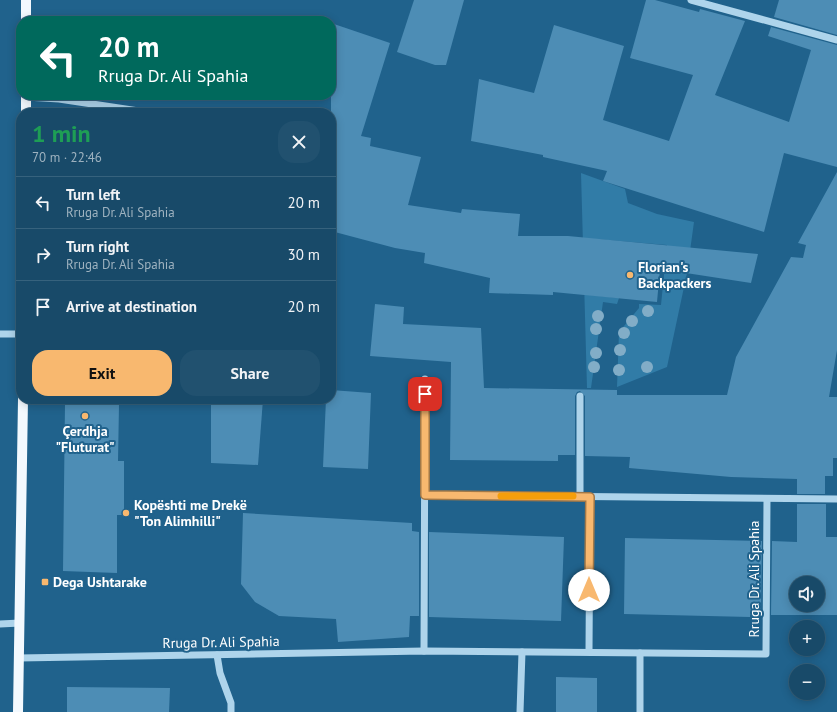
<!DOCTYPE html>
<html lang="en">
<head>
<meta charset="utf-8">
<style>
  body { margin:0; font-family:"PT Sans",sans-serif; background:#21516f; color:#f1f3f6; height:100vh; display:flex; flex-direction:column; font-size:15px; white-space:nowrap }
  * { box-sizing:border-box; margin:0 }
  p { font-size:13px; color:#9fb3c0 }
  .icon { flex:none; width:22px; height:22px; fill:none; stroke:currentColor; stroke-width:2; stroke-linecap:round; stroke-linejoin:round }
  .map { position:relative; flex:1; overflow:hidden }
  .sheet { position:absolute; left:16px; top:108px; width:320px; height:296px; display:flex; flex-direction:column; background:#184a69; border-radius:16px; box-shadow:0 2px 10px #0003,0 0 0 1px #36627d }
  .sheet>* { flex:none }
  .guide { position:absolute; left:16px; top:16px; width:320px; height:84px; border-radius:16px; box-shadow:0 2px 10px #0003,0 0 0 1px #36627d; background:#00695c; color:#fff; overflow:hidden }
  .buttons { position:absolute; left:789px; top:576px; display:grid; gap:8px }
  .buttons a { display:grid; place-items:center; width:36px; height:36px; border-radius:50%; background:#184a69; box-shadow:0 2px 10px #0003,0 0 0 1px #36627d; font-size:20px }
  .pin { position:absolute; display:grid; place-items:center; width:34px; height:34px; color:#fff; margin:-17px; border-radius:8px; box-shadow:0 2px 6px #0006 }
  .me { position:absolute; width:44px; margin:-22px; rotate:0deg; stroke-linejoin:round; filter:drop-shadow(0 0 3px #0008) }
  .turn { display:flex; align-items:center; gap:14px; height:84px; padding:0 16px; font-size:18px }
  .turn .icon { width:52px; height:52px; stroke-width:2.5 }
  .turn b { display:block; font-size:28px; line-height:34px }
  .round { display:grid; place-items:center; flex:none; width:42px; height:42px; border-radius:16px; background:#21516f }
  .summary { display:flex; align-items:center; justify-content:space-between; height:68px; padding:0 16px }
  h1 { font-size:24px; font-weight:800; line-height:30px; color:#1e9e55 }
  .action { display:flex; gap:8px; margin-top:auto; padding:8px 16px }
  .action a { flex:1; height:46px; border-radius:16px; background:#f8b86f; color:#111; font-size:16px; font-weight:800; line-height:46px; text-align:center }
  .action a+a { background:#21516f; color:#f1f3f6 }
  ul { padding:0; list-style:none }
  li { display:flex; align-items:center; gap:12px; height:52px; padding:0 16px; border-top:1px solid #36627d }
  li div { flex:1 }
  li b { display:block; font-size:15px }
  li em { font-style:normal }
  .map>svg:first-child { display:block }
  .green { fill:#317ca7 }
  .building { fill:#4d8db5; fill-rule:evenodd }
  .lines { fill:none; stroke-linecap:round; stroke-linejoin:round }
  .minor { stroke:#aed4eb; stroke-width:7 }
  .major { stroke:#f3f9fe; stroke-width:10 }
  .tree { fill:#82adc7 }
  .route-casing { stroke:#a17848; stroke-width:10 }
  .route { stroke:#f8b86f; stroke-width:7 }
  .slow { stroke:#f59e0b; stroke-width:7 }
  .poi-dot { fill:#f8b86f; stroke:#20628c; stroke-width:1.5 }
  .labels { text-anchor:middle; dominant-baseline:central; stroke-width:4; stroke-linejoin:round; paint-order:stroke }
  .poi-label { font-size:14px; font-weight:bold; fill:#fff; stroke:#20628c; text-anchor:start }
  .street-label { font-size:14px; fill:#fff; stroke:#20628c }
</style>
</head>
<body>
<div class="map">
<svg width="837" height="712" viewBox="0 0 837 712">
  <rect width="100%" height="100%" fill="#20628c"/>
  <path class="green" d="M581 173 625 189 628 203 657 214 694 222 687 273 667 367 617 387 619 332 639 308V304L661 305 667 245 596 239 591 295 619 298 617 304 603 302 591 388H587Z"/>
  <g class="building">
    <path d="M414 0H464L446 65H435L397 52Z"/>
    <path d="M646 0H655L699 12 700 9 745 21 715 95 789 122 811 50 768 36 771 27 837 45V167L784 153 764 232 603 181 607 171 543 157V155L471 141 479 79 534 93 554 25 624 46 603 120 669 141 693 75 630 58Z"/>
    <path d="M779 0H837V35L774 17Z"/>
    <path d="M331 23 390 43 361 136 371 138 370 146 421 157 408 205 461 213 462 209 520 214 518 236H568L758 254 751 283 660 269 657 302 553 292V295L489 293 490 278 424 263 425 253 395 248 331 231Z"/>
    <path d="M837 172V350L829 397H837V458H833V476H825V494H797V479L731 477 629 468 630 457 585 456V396L580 391 577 392 575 396V455H558V461L450 460 451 362 370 356 375 304 404 307 403 324 481 328 484 388 617 390V395H727L736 357 791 257 803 258 806 245 798 243Z"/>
    <path d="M331 390 371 393 368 469 323 467 326 399H331Z"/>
    <path d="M211 399H263L258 465 211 463Z"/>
    <path d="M65 404 119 405 118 461H124V515H117V573L63 571Z"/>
    <path d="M797 504H826V537H837V615H771L772 541 797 542ZM796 583H818V605H796Z"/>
    <path d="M243 513 412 523V531L419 532V616H410L409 637 338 642 336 619 279 616 255 602 241 584Z"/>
    <path d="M429 532 564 537 561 621 429 617Z"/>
    <path d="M625 538 762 541 761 615H750V617L624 614Z"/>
    <path d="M556 677 597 678V712H556Z"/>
    <path d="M67 687 170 688 169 712H67Z"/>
  </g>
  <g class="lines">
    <g class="minor">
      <path d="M691 0 837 40"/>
      <path d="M26 97 59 99 152 113"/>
      <path d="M0 334H21"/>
      <path d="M425 495 837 499"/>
      <path d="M580 496V396"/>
      <path d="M0 624 20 623"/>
      <path d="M424 651 425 379"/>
      <path d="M589 652 590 497"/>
      <path d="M217 655 220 673 231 703V712"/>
      <path d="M19 658 424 651 766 654 767 499"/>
      <path d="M520 712 522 652"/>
      <path d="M640 712V653"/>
    </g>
    <g class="major">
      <path d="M26 0V21"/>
      <path d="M26 113V95"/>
      <path d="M18 712 23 399"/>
    </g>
  </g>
  <g class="tree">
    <circle cx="648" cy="311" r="6"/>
    <circle cx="598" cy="316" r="6"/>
    <circle cx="632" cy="321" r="6"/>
    <circle cx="596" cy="329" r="6"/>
    <circle cx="624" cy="333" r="6"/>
    <circle cx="620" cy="350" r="6"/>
    <circle cx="596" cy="353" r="6"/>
    <circle cx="594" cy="367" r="6"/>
    <circle cx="647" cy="367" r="6"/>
    <circle cx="619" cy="370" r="6"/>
  </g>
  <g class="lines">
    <defs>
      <path id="route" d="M425 394V495L590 497 589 590"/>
    </defs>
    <use href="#route" class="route-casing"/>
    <use href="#route" class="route"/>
    <path class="slow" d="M501 496H573"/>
  </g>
  <g class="poi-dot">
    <circle cx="630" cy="275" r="4"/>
    <circle cx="85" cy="416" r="4"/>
    <circle cx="126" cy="513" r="4"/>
    <rect x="41" y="578" width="8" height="8" rx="2"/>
  </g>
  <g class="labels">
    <g class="poi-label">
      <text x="638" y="267">Florian's<tspan x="638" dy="16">Backpackers</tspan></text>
      <text x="85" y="431" text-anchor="middle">Çerdhja<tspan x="85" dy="16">"Fluturat"</tspan></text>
      <text x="134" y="505">Kopështi me Drekë<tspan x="134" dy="16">"Ton Alimhilli"</tspan></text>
      <text x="53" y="582">Dega Ushtarake</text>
    </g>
    <g class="street-label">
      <text transform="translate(754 579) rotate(-90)">Rruga Dr. Ali Spahia</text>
      <text transform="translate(221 642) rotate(-1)">Rruga Dr. Ali Spahia</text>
    </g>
  </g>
</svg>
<div class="buttons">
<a><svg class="icon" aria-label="sound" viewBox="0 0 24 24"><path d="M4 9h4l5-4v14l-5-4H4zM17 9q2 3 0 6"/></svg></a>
<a>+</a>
<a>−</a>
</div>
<div class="pin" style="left:425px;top:394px;background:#d93025"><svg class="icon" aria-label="arrive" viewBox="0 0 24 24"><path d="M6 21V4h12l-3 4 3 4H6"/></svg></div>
<svg class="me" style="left:589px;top:590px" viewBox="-20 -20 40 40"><circle r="19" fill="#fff"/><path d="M0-13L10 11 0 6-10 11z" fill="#f8b86f"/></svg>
<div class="guide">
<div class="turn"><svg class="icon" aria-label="left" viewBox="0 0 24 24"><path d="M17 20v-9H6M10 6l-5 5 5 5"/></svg><div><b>20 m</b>Rruga Dr. Ali Spahia</div></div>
</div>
<section class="sheet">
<div class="summary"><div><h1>1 min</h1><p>70 m · 22:46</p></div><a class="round"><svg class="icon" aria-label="close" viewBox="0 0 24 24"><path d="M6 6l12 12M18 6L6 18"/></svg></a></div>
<ul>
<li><svg class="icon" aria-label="left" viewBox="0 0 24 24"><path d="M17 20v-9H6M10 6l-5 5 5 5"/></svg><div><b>Turn left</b><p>Rruga Dr. Ali Spahia</p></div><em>20 m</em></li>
<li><svg class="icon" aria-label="right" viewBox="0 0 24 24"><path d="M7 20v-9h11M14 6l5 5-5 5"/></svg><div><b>Turn right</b><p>Rruga Dr. Ali Spahia</p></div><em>30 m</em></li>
<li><svg class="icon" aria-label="arrive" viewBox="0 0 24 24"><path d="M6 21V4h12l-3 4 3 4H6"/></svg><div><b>Arrive at destination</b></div><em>20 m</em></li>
</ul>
<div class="action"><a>Exit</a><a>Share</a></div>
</section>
</div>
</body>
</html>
